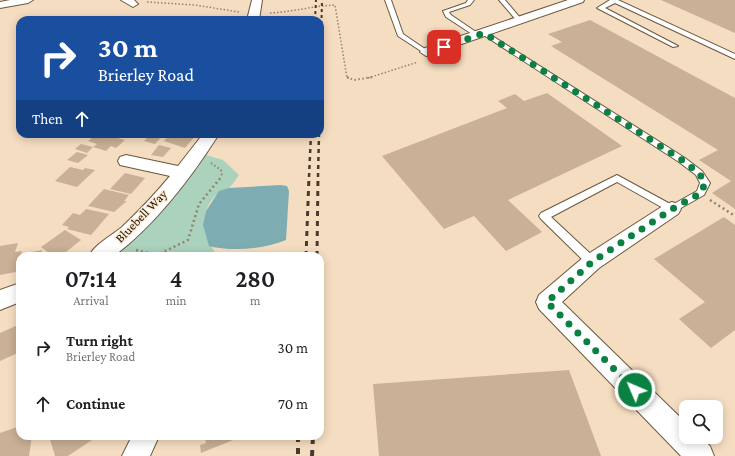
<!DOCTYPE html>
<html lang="en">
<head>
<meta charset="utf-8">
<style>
  body { margin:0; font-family:"Crimson Pro",serif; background:#f6f6f6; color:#202124; height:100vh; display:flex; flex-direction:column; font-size:15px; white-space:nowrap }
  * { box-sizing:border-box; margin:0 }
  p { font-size:13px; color:#757577 }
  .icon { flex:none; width:22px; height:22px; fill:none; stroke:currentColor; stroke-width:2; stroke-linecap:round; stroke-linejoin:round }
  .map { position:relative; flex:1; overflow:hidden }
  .drawer { position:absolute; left:16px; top:252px; width:308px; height:188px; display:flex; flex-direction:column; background:#fff; border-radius:12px; box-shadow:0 2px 10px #0003 }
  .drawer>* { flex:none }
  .banner { position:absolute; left:16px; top:16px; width:308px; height:122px; border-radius:12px; box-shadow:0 2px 10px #0003; background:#1a4fa0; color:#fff; overflow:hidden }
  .fabs { position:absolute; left:679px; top:400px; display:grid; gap:8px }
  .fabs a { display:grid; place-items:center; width:44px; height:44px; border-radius:8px; background:#fff; box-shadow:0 2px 10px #0003; font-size:20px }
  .pin { position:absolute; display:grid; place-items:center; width:34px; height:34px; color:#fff; margin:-17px; border-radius:8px; box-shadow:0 2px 6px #0006 }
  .me { position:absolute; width:44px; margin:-22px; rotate:315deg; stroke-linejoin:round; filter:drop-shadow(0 0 3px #0008) }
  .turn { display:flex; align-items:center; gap:14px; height:84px; padding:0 16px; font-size:18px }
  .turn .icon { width:52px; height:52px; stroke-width:2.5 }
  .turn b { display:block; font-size:28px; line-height:34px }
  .then { display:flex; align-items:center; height:38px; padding:0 16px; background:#0003; gap:8px; font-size:15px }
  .eta { display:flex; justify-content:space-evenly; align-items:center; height:68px; text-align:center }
  .eta b { font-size:24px; font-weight:600; line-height:28px }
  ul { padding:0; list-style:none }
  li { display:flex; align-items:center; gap:12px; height:56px; padding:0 16px }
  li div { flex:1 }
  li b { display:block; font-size:15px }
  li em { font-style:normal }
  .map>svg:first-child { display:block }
  .green { fill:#abd2bd }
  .water { fill:#7dadb2 }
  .building { fill:#c9b096 }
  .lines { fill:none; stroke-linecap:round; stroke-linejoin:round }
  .lane-casing { stroke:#6c573e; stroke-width:2 }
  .street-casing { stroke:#6c573e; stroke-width:2 }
  .path-far2 { stroke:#93826e; stroke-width:1.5; stroke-dasharray:1.5 2; stroke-linecap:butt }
  .path-far1 { stroke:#93826e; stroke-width:2; stroke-dasharray:1.5 2.5; stroke-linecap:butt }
  .path { stroke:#93826e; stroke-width:2.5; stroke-dasharray:2 3; stroke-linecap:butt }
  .lane { fill:#fff; fill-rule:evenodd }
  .street { fill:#fff; fill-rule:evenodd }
  .rail-far3 { stroke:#473b2e; stroke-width:2; stroke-dasharray:3 3; stroke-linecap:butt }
  .rail-far2 { stroke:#473b2e; stroke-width:2.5; stroke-dasharray:4 4; stroke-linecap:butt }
  .rail-far1 { stroke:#473b2e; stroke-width:3; stroke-dasharray:5 5; stroke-linecap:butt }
  .rail { stroke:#473b2e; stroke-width:4; stroke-dasharray:6 6; stroke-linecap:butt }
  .route { stroke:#0b8043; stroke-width:7; stroke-dasharray:0 12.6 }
  .labels { text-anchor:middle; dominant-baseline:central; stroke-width:3; stroke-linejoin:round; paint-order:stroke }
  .street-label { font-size:13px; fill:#1c1309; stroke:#ffebd4 }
</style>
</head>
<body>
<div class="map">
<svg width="735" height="456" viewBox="0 0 735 456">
  <rect width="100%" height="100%" fill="#f5ddc1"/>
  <path class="green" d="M206 155 223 160 239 175C236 179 233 184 230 187 225 191 219 192 214 197 198 216 204 239 218 256H112L159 213Z"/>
  <path class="water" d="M280 185 287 186 289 191 286 240C263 249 233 252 209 246L203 225 206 211 219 191 229 188Z"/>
  <g class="building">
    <path d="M661 0H735V33Z"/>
    <path d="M590 20 735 98V209L712 193 731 181 699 160 718 150 551 46 562 42 548 34Z"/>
    <path d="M547 93 622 146 508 200 542 232 506 251 474 216 444 229 382 156 507 108 498 101 515 94 524 101Z"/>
    <path d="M97 134H103L125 140 116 148 111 146 106 151 93 147 97 144 88 141Z"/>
    <path d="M144 134H164L155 144 144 141 148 137 143 135Z"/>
    <path d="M170 134H197L185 148 164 141Z"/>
    <path d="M81 144 93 147 87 153 75 149Z"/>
    <path d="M159 145 171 148 163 157 151 155Z"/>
    <path d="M77 152 88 155 78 163 67 160Z"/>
    <path d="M70 167 83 170 85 168 95 170 77 187 55 181Z"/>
    <path d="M125 173 145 178 131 194 110 189Z"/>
    <path d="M104 189 129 195 124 201H127L114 212 88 206Z"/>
    <path d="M86 209 109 214 91 235 67 229 69 227 62 225 73 213 80 215Z"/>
    <path d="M724 217 735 225V330L711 348 679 319 705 302 654 259Z"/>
    <path d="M65 230 81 240 61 256H53L41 247Z"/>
    <path d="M18 243 15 252 22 251 16 272 0 275V246Z"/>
    <path d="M42 250 41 256H22V254Z"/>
    <path d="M20 324V352L0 361V333Z"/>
    <path d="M569 370 601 456H379L373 384Z"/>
    <path d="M20 426V436H32L29 456H0V433Z"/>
    <path d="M49 436H98L68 456H55Z"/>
    <path d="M205 436H243L201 453 200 445 206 443Z"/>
  </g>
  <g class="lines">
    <defs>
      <g id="lane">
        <path d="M385 0H391L403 34 428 51V53H424L398 36Z"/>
        <path d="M468 0H474L470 5 449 12 451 15 479 34V36H475L446 17 443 11 466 3Z"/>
        <path d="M499 0H505L521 19V21H517Z"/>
        <path d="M610 0H618L735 54V59L615 3 605 8 678 46 673 47 597 8Z"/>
        <path d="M482 32H486L685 158 702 171 710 183 704 195 672 213 617 182 551 217 596 259 597 262 596 265 592 266 588 265 541 219 539 216 541 213 617 175 672 205 697 191 700 183 696 175 679 162 482 34Z"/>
      </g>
      <g id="street">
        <path d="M10 0H33L28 3 0 8V2Z"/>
        <path d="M121 0H134L138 4 133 7Z"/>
        <path d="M252 0H262L259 20H247Z"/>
        <path d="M568 0H584L583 2 430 55 426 56 420 52 422 49Z"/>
        <path d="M203 134H219C191 178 156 224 114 256H89C95 244 111 236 122 227 139 211 155 194 170 176L120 165 118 161 120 157 126 155 178 166Z"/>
        <path d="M672 202 678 204 681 209 678 214 599 268 562 302 686 423V437H700L710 446 714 456H681L539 309 536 302 539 295 585 256 666 204Z"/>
        <path d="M20 283V302L0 310V290Z"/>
        <path d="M132 436H159L150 456H122Z"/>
      </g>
    </defs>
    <use href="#lane" class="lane-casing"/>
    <use href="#street" class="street-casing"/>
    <g class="path-far2">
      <path d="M147 2 195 5 239 12"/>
      <path d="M270 13C292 12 313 6 335 5L347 78H349"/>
      <path d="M368 78 418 62"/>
    </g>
    <g class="path-far1">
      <path d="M347 77 354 80 373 77"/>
      <path d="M211 163 221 170 222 177"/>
    </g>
    <g class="path">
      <path d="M710 200 735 216"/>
      <path d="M136 250 157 255 188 240 199 204 222 176"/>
    </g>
    <use href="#lane" class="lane"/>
    <use href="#street" class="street"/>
    <g class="rail-far3">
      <path d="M315 20 316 0"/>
      <path d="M320 78 322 0"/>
    </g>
    <g class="rail-far2">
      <path d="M320 95V77"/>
      <path d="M309 177 311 134"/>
      <path d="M318 177 319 134"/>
    </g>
    <g class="rail-far1">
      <path d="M306 256 309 176"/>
      <path d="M317 256 318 176"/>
    </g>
    <g class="rail">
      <path d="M298 436V456"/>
      <path d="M312 456 313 436"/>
    </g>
  </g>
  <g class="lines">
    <path class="route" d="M444 47 484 33 682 160 699 173 705 183 701 193 672 209 592 262 547 302 635 390"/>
  </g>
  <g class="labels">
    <g class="street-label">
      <text transform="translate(141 216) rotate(-46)">Bluebell Way</text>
    </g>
  </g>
</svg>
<div class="fabs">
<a><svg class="icon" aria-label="search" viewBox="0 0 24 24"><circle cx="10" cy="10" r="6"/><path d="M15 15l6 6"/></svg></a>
</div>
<div class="pin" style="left:444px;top:47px;background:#d93025"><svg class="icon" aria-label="arrive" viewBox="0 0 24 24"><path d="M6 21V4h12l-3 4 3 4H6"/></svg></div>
<svg class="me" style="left:635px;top:390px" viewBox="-20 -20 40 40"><circle r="17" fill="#0b8043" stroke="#fff" stroke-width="3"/><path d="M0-11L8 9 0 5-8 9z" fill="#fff"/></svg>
<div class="banner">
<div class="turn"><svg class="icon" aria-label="right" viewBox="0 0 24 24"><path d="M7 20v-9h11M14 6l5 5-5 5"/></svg><div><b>30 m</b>Brierley Road</div></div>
<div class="then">Then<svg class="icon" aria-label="ahead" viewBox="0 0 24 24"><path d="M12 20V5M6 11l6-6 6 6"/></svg></div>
</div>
<section class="drawer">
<div class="eta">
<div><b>07:14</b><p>Arrival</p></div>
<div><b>4</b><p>min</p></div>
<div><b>280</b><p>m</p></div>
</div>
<ul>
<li><svg class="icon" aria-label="right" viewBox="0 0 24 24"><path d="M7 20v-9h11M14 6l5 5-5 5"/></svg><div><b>Turn right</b><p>Brierley Road</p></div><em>30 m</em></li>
<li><svg class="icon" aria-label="ahead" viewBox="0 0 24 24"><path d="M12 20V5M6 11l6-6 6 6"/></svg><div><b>Continue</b></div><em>70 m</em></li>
</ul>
</section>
</div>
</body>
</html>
